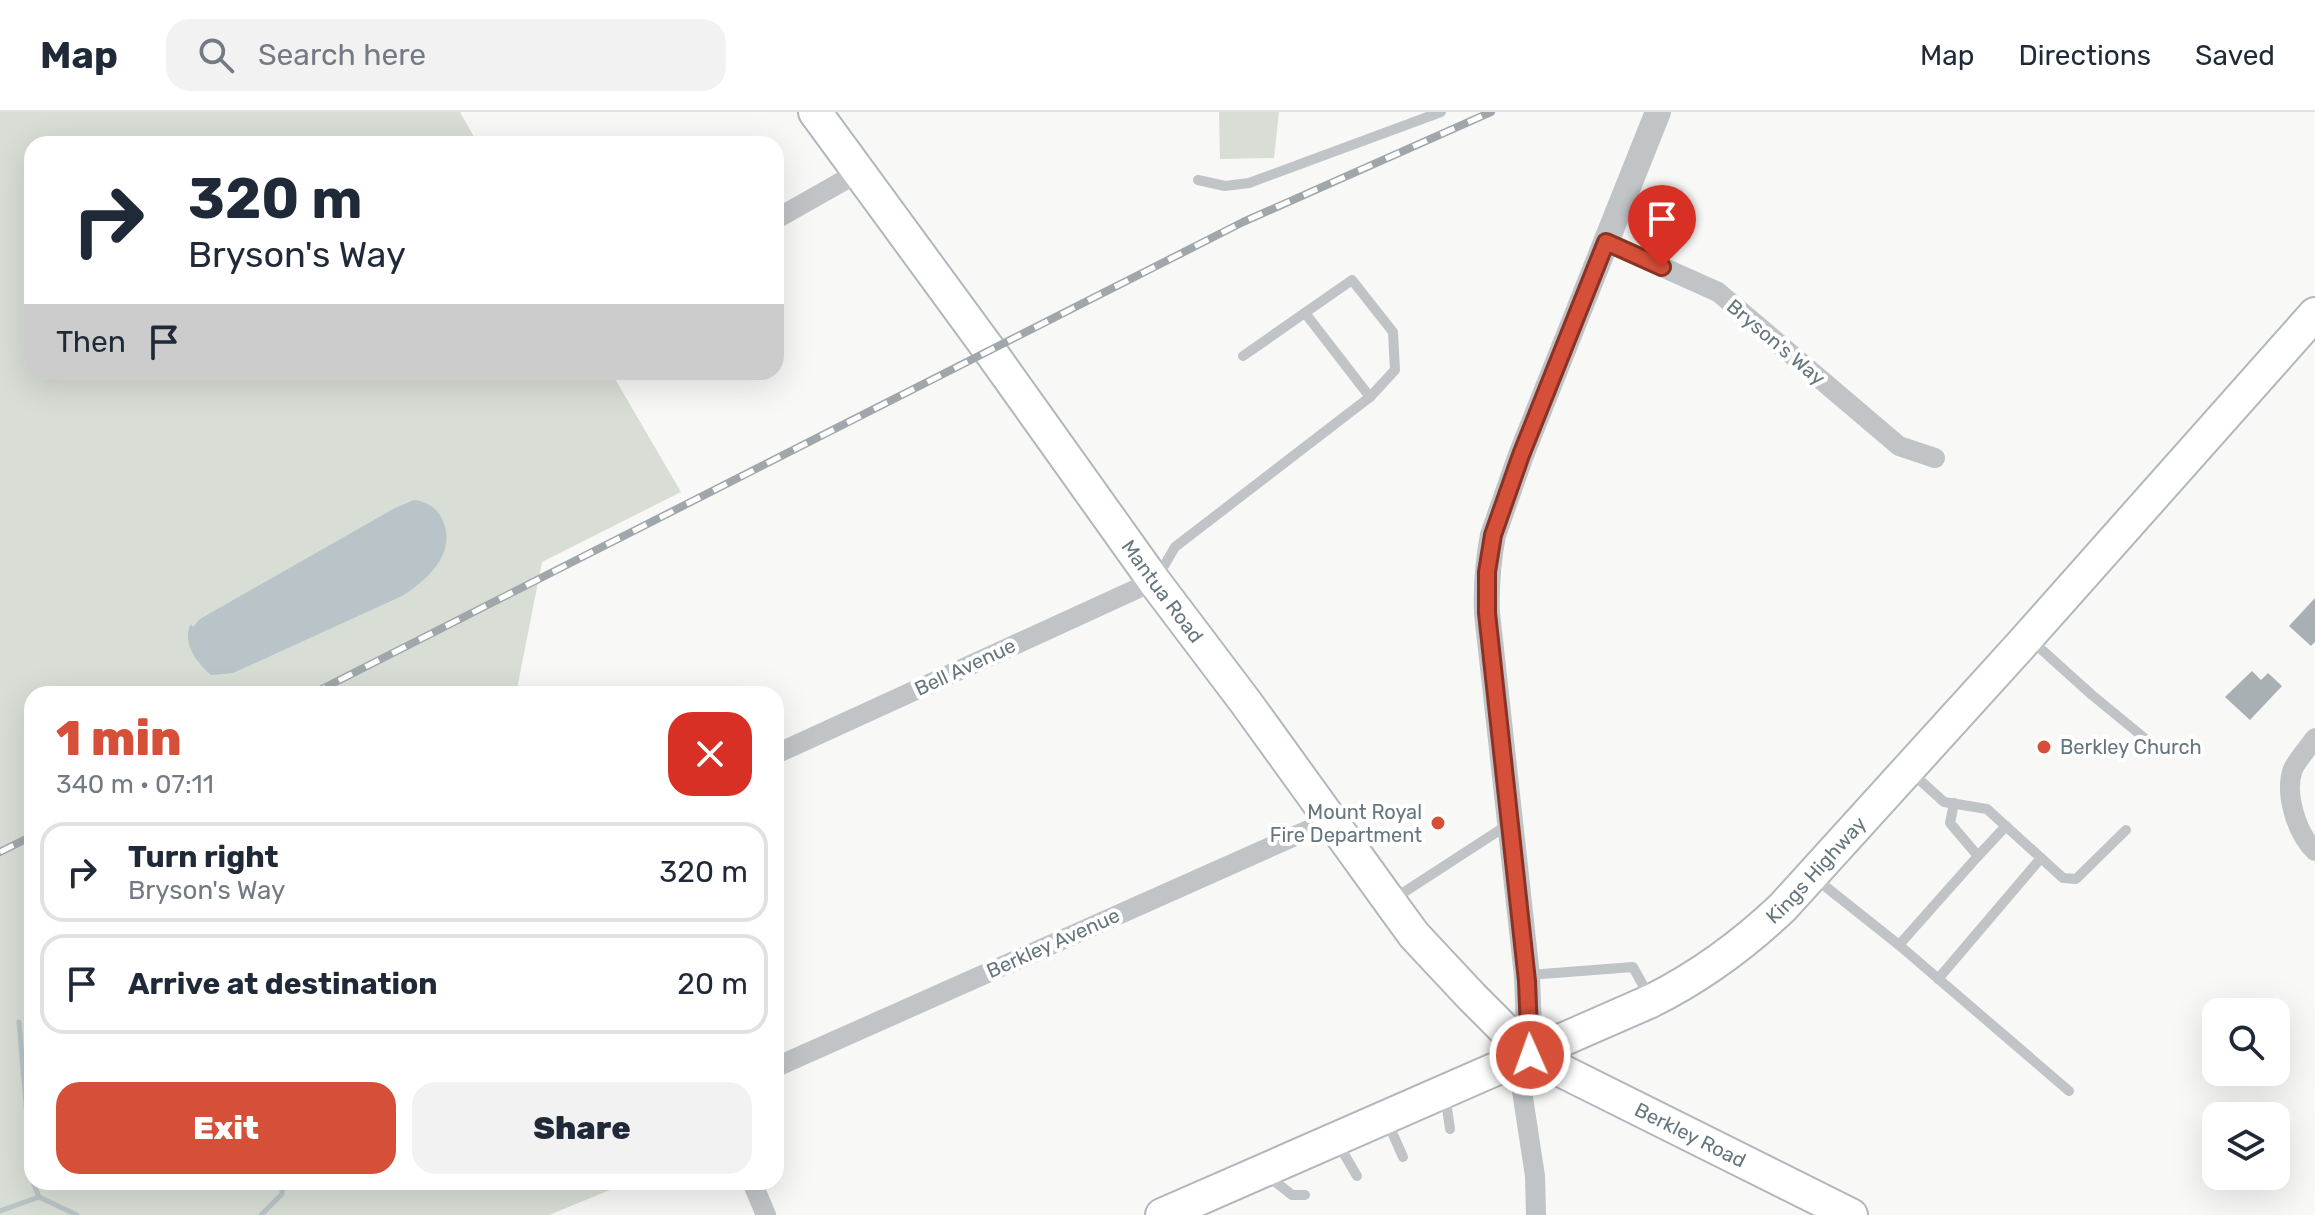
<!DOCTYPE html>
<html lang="en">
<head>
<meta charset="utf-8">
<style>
  body { margin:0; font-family:Rubik,sans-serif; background:#f2f2f3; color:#1f2937; height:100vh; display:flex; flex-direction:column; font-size:30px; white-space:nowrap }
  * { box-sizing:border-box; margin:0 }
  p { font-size:26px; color:#747a83 }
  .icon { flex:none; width:44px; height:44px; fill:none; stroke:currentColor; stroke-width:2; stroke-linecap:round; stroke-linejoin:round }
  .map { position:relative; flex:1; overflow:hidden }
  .details { position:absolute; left:24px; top:574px; width:760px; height:504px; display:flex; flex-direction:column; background:#fff; border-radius:24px; box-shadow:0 8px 32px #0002 }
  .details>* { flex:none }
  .banner { position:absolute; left:24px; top:24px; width:760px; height:244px; border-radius:24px; box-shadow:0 8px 32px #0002; background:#fff; color:#1f2937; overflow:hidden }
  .controls { position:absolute; left:2202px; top:886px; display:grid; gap:16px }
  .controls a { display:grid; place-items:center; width:88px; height:88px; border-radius:16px; background:#fff; box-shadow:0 8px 32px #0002; font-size:40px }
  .pin { position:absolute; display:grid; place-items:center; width:68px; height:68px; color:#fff; margin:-82px -34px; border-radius:50% 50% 50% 0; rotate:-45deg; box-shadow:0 0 8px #0007 }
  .pin .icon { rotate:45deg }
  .me { position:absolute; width:88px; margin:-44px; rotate:358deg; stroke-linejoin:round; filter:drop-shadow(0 0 6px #0008) }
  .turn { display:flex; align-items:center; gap:28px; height:168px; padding:0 32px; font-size:36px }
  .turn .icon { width:104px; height:104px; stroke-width:2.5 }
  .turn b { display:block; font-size:56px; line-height:68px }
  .then { display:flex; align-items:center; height:76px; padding:0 32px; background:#0003; gap:16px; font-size:30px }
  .round { display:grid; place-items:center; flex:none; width:84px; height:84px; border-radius:24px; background:#f2f2f3 }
  .summary { display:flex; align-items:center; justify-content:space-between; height:136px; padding:0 32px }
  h1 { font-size:48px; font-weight:800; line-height:60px; color:#d54f39 }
  .cta { display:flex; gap:16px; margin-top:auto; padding:16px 32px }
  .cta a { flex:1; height:92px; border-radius:24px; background:#d54f39; color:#fff; font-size:32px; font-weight:800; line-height:92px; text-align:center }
  .cta a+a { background:#f2f2f3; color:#1f2937 }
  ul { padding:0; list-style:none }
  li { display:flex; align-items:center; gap:24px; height:100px; margin:0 16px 12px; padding:0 16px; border:4px solid #e0e1e3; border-radius:24px }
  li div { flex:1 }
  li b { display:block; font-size:30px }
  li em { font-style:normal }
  header { display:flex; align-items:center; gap:48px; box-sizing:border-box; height:112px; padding:0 40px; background:#fff; border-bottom:2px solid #e0e1e3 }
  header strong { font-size:38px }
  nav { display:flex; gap:44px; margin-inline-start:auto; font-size:28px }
  .search { width:560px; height:72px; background:#f2f2f3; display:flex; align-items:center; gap:20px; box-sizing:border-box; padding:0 28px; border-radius:24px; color:#747a83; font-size:30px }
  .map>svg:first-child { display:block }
  .green { fill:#d8ddd5 }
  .water { fill:#b8c4c7 }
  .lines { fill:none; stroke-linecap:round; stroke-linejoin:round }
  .stream { stroke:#b8c4c7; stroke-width:5 }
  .building { fill:#a8b0b4 }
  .primary-casing { stroke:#b1b7ba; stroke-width:36 }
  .service { stroke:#c0c4c7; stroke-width:10 }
  .minor { stroke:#c0c4c7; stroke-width:20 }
  .tertiary { stroke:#c0c4c7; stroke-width:26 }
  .primary { stroke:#fff; stroke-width:32 }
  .rail-casing { stroke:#a0a7ab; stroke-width:8 }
  .rail { stroke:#fff; stroke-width:5; stroke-dasharray:15; stroke-linecap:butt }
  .route-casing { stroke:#8a3325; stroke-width:20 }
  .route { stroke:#d54f39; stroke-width:14 }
  .poi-dot { fill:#d54f39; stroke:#fff; stroke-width:3 }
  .labels { text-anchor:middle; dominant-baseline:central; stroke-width:8; stroke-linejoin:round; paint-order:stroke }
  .street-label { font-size:20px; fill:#66767e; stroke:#fff }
  .poi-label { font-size:20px; fill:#66767e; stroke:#fff; text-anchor:start }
</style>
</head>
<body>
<header>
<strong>Map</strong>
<div class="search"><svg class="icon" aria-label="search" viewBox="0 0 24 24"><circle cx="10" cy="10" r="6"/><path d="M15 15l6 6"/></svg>Search here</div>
<nav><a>Map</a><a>Directions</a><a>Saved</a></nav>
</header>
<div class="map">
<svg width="2315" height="1103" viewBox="0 0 2315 1103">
  <rect width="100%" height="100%" fill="#f8f8f6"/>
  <g class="green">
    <path d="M0 0H460L478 32H32V260H611L681 380 542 450 516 582H32V1070L627 1071 549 1103H0Z"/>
    <path d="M1219 0H1279L1274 46 1220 47Z"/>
  </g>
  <path class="water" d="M414 388C426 390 435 394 441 405 459 439 429 467 402 484L233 561 211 563C197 551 181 530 191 512L193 515 200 507 395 396Z"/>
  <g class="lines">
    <g class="stream">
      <path d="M19 910 32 1061"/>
      <path d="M33 1070 39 1085"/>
      <path d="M0 1099 39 1085 77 1103"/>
      <path d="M261 1103 282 1082V1070"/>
    </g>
  </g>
  <g class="building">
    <path d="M2315 486V530L2311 534 2289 514Z"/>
    <path d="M2252 559 2261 568 2268 561 2282 574 2250 608 2225 585Z"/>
  </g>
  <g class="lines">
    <defs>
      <g id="primary">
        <path id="s1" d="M815 0 990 239 1154 469 1247 592 1390 790 1414 823 1472 885 1530 943 1851 1103"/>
        <path id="s2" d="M1162 1103 1651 889C1701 864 1743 833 1783 795L2020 534 2315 202"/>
      </g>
    </defs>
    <use href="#primary" class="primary-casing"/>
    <g class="service">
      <path d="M1198 68 1225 74 1249 71 1441 0"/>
      <path d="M1305 201 1370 285"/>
      <path d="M1158 464 1175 435 1370 285 1395 258 1393 220 1352 168 1243 244"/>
      <path d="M2032 529 2092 583 2159 638"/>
      <path d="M1912 661 1944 690 1987 697 2063 766 2076 767 2126 718"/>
      <path d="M1978 744 2006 714"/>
      <path d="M1816 767 1899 833 2069 979"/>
      <path d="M1392 788 1509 712"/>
      <path d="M1899 833 1978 744 1950 711 1954 691"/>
      <path d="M1529 863 1633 855 1650 886"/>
      <path d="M1938 867 2041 746"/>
      <path d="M1445 983 1450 1017"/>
      <path d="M1387 1009 1403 1045"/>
      <path d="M1337 1030 1357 1064"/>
      <path d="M1268 1064 1292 1083H1305"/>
    </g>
    <g class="minor">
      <path d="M776 107 859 60"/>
      <path d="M1606 130 1718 180 1899 334 1935 346"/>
      <path d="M2315 626C2308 636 2298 647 2293 657 2284 682 2297 722 2315 739"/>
      <path d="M776 642 1154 469"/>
      <path d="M1530 943 1522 965V979L1535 1064 1536 1103"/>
      <path d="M776 955 1331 708"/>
      <path d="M752 1070 766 1103"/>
    </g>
    <path class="tertiary" d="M1530 943 1527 864 1487 501C1486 474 1488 449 1493 423L1521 343 1658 0"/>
    <use href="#primary" class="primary"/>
    <defs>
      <g id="rail">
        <path d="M312 582 1243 110 1491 0"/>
        <path d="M0 740 32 724"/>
      </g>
    </defs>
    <use href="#rail" class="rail-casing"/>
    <use href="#rail" class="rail"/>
  </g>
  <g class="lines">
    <defs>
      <path id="route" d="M1530 943 1527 869 1487 501V460L1493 423 1521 343 1606 130 1662 155"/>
    </defs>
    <use href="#route" class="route-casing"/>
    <use href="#route" class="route"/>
  </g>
  <g class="poi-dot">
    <circle cx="2044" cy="635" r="8"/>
    <circle cx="1438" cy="711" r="8"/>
  </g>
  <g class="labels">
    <g class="street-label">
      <text transform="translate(1776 230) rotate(40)">Bryson's Way</text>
      <text stroke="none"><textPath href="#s1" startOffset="592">Mantua Road</textPath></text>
      <text transform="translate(965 555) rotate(-25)">Bell Avenue</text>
      <text stroke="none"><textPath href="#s2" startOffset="746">Kings Highway</textPath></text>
      <text transform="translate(1053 831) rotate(-24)">Berkley Avenue</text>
      <text stroke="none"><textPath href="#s1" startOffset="1364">Berkley Road</textPath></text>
    </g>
    <g class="poi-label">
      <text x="2060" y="635">Berkley Church</text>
      <text x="1422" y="700" text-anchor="end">Mount Royal<tspan x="1422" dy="23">Fire Department</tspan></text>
    </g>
  </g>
</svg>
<div class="controls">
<a><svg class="icon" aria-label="search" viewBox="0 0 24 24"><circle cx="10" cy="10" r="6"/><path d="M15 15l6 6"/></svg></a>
<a><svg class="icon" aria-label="layers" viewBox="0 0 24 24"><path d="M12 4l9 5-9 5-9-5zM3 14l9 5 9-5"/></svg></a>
</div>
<div class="pin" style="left:1662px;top:155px;background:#d93025"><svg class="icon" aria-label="arrive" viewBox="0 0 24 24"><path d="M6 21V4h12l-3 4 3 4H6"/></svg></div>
<svg class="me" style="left:1530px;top:943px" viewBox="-20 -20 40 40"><circle r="17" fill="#d54f39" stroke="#fff" stroke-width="3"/><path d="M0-11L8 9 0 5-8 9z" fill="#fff"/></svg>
<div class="banner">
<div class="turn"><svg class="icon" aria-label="right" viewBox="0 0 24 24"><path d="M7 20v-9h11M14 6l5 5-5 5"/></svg><div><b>320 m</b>Bryson's Way</div></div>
<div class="then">Then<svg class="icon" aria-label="arrive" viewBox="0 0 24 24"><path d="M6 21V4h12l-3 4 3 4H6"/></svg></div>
</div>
<section class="details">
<div class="summary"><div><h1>1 min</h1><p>340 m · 07:11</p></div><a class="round" style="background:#d93025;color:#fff"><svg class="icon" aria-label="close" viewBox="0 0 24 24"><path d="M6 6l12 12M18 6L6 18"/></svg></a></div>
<ul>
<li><svg class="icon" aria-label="right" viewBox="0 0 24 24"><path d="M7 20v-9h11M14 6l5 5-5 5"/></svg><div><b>Turn right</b><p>Bryson's Way</p></div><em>320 m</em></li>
<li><svg class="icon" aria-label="arrive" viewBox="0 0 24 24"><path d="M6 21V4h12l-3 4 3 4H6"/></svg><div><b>Arrive at destination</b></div><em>20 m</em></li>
</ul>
<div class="cta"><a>Exit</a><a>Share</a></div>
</section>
</div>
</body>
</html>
